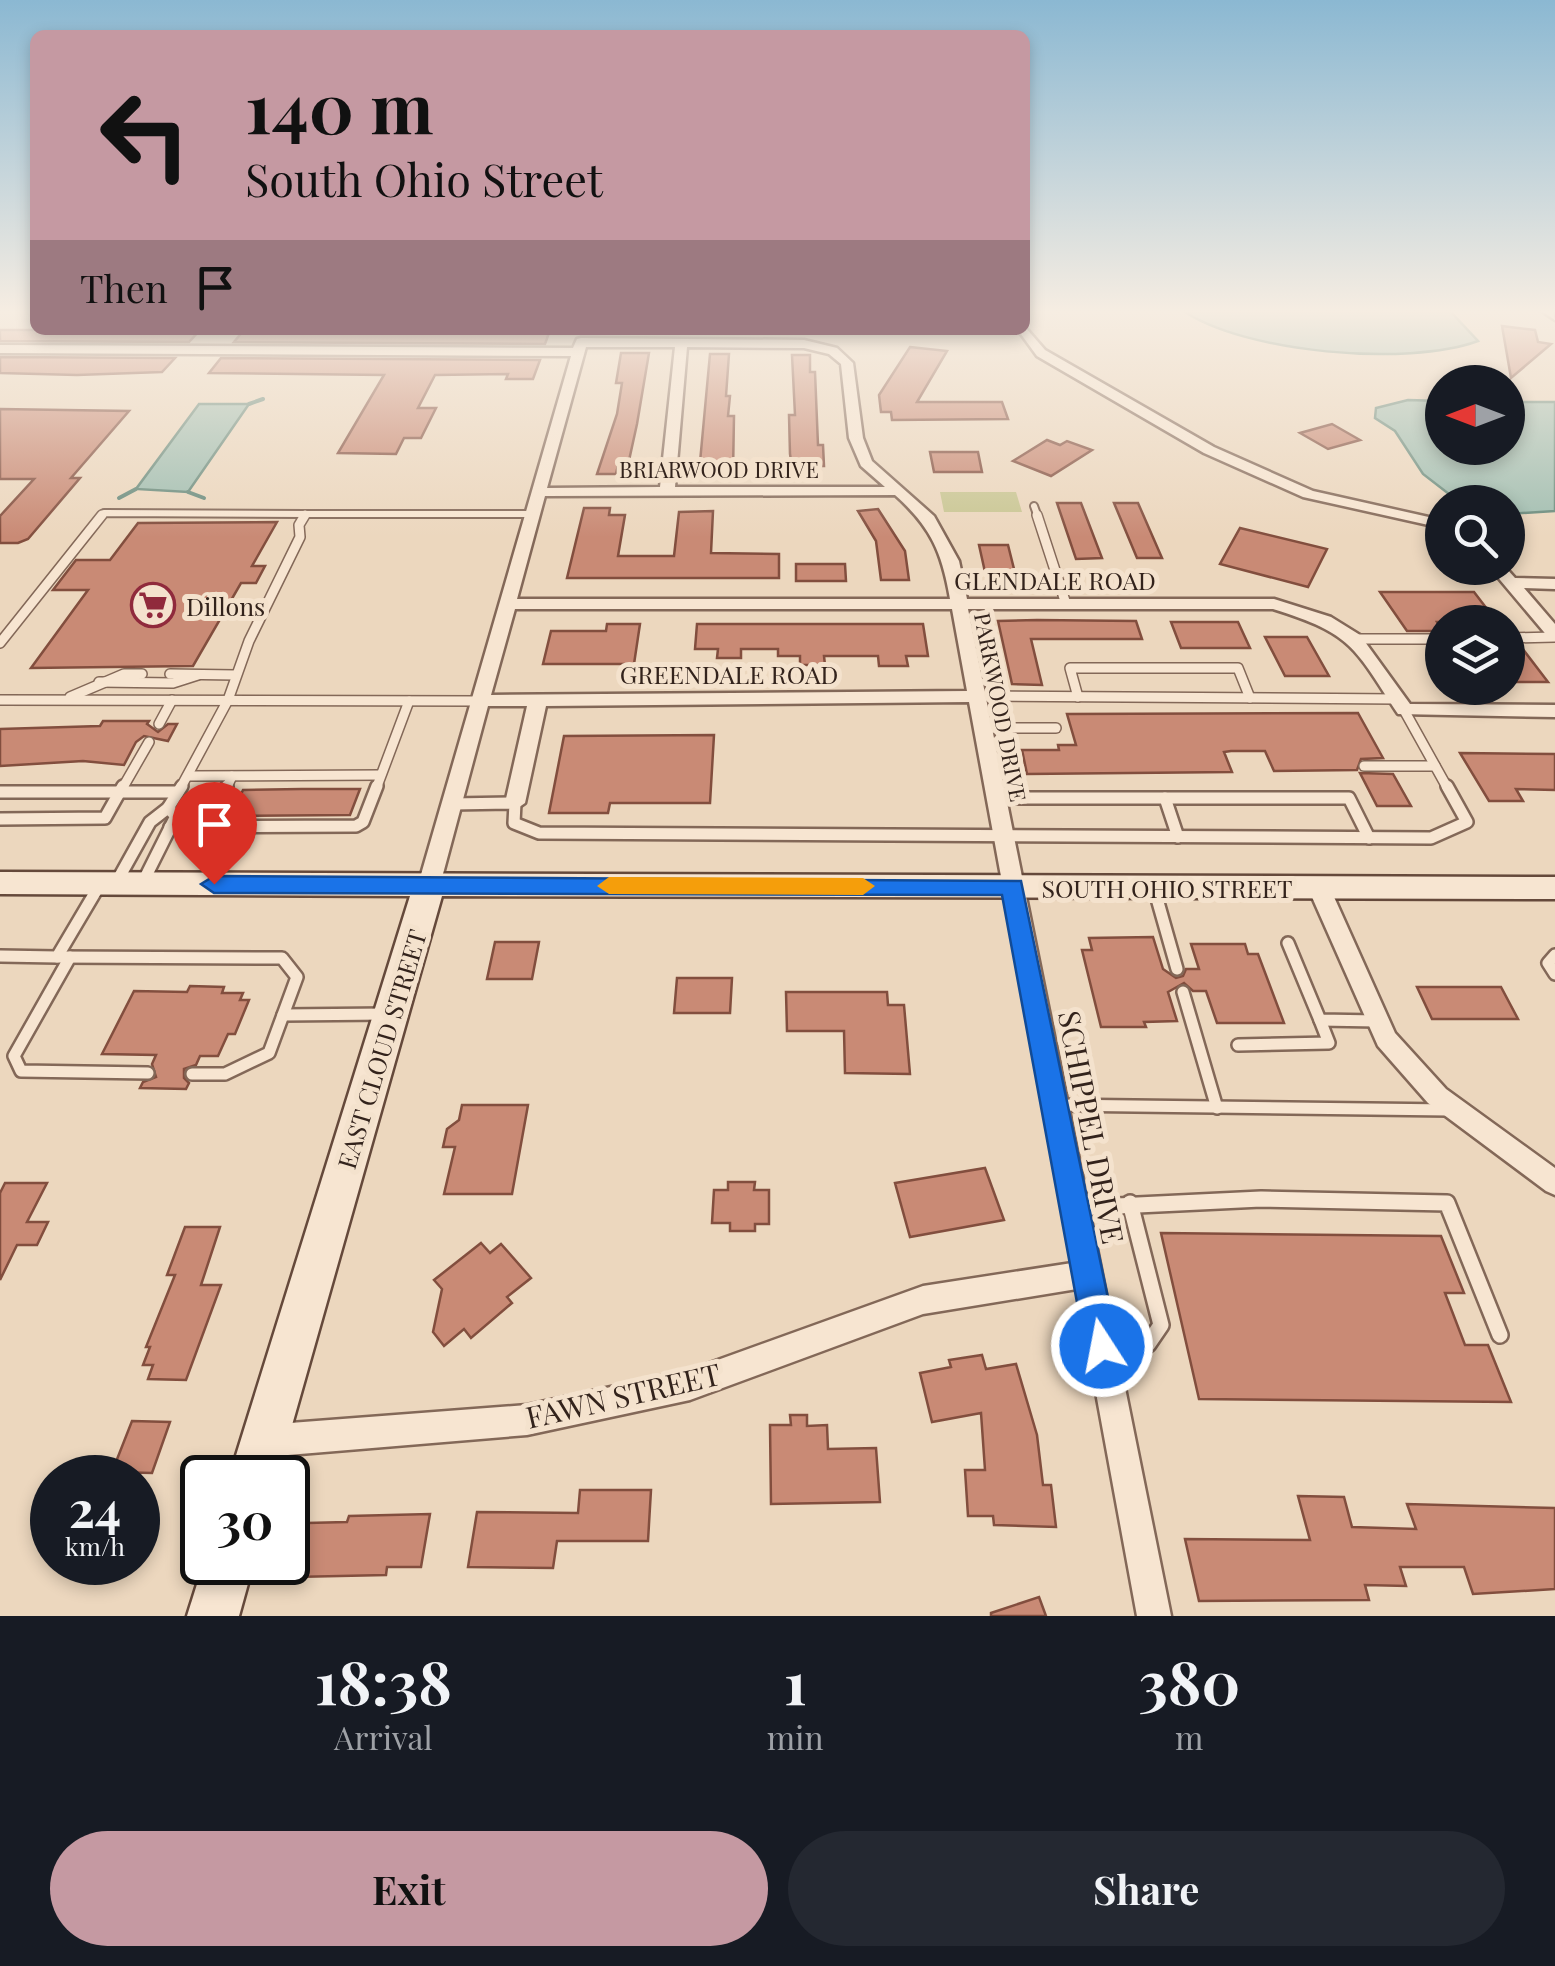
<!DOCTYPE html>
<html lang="en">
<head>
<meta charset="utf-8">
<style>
  body { margin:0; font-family:"Playfair Display",serif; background:#242831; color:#f1f3f6; height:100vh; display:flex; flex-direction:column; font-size:38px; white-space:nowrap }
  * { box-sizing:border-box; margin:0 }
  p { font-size:32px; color:#9ea1a6 }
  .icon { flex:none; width:55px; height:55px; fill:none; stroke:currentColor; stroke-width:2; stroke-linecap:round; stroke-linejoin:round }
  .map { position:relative; height:1616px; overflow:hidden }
  .drawer { display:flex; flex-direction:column; background:#171b24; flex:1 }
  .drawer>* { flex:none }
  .top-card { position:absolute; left:30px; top:30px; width:1000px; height:305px; border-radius:15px; box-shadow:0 5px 15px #0003; background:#c599a2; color:#111; overflow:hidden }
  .needle { width:65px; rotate:270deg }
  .buttons { position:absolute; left:1425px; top:365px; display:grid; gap:20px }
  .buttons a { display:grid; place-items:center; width:100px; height:100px; border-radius:50%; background:#171b24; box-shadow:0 5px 15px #0003; font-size:50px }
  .speed { position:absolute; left:30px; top:1455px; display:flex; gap:20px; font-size:50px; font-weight:700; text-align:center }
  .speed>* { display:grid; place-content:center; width:130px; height:130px; border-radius:50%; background:#171b24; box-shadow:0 5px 15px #0003; line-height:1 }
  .speed small { font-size:25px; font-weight:400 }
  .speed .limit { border:5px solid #111; border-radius:15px; background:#fff; color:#111 }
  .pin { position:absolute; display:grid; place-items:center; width:85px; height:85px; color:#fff; margin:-102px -42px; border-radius:50% 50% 50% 0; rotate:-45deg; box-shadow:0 0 10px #0007 }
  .pin .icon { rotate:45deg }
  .me { position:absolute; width:110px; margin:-55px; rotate:349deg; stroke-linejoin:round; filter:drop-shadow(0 0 8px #0008) }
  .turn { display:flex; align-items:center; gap:35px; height:210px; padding:0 50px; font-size:45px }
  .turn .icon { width:130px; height:130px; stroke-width:2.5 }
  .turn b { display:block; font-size:70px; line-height:85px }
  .then { display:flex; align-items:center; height:95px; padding:0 50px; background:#0003; gap:20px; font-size:38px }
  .eta { display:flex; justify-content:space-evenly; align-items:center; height:170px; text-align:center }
  .eta b { font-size:60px; font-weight:700; line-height:70px }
  .action { display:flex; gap:20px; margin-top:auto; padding:20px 50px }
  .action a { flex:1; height:115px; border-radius:60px; background:#c599a2; color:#111; font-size:40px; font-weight:700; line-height:115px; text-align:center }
  .action a+a { background:#242831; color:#f1f3f6 }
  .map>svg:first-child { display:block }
  .green { fill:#c9c693 }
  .water { fill:#a1beb1; stroke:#698b7d; stroke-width:2.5 }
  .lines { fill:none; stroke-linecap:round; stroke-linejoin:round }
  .stream { stroke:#698b7d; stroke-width:4 }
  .building { fill:#c98a75; stroke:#824e3e; stroke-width:2.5 }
  .lane-far3-casing { stroke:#836858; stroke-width:10 }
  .lane-far2-casing { stroke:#836858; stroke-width:12 }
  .lane-far1-casing { stroke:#836858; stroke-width:16 }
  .lane-casing { stroke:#836858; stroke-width:20 }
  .street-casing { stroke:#836858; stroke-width:5 }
  .secondary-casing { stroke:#65493b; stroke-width:5 }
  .lane-far3 { stroke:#f7e5d1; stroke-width:6 }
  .lane-far2 { stroke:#f7e5d1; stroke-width:9 }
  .lane-far1 { stroke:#f7e5d1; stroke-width:11 }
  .lane { stroke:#f7e5d1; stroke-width:15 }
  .street { fill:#f7e5d1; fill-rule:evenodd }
  .secondary { fill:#f7e5d1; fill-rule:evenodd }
  .route { fill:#1a73e8; stroke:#114b97; stroke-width:2.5 }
  .slow { fill:#f59e0b }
  .labels { text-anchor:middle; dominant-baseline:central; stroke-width:10; stroke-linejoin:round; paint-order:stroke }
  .far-street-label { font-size:22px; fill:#33231c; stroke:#f4e2cd }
  .street-label { font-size:25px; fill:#33231c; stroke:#f4e2cd }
  .poi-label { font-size:25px; fill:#33231c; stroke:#f4e2cd; text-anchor:start }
  .near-street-label { font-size:30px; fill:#33231c; stroke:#f4e2cd }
</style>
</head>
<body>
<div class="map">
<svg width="1555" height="1616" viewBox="0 0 1555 1616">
  <rect width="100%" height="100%" fill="#ecd7be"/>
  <path class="green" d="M940 492H1016L1022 512H944Z"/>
  <g class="water">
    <path d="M1182 310H1449L1478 341C1407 367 1244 353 1182 310Z"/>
    <path d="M1408 400 1442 401V448H1508V402H1555V511L1508 514V502L1458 501 1423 474 1395 431 1375 418 1376 408Z"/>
    <path d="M199 404H249L188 492 136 489Z"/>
  </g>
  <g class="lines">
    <g class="stream">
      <path d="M249 404 263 399"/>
      <path d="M188 492 204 498"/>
      <path d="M119 498 136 489"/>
    </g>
  </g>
  <g class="building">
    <path d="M1502 326 1535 330 1538 342 1551 344 1511 378Z"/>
    <path d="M0 330H200L189 342 0 341Z"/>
    <path d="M244 330 393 331 550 330 545 344 234 342Z"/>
    <path d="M910 347 947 351 917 402H1002L1008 419 892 420 891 412H881L879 395Z"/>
    <path d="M621 353H649L637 424 628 465H618L616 474H597L617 414 622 383H616Z"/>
    <path d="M710 354H729L726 396H730L728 416H734L733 473H699Z"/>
    <path d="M792 355H810V372H815L818 445H823L824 466H809L810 475H793L790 454 789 415H795Z"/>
    <path d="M0 357 175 358 162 372 77 375 0 373Z"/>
    <path d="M221 358 540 360 533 379H506L508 374 435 375 418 408H436L421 438H404L396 454 338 453 384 375 209 373Z"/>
    <path d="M0 409 129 411 71 478H80L28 539 18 543H0V516L34 479H0Z"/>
    <path d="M1332 424 1360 440 1328 449 1300 433Z"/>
    <path d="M1047 440 1060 445 1067 441 1092 450 1051 476 1013 461Z"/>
    <path d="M930 452H978L982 472H934Z"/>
    <path d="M1057 503H1081L1102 558 1076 559Z"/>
    <path d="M1114 503H1138L1162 558H1137Z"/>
    <path d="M584 508H610L609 515H625L618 556H674L679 512 713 511 711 553 779 554V578H567Z"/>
    <path d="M878 509 905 551 909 580H881L876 541 858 511Z"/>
    <path d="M277 522 252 566H265L256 583H241L193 666 31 668 88 590H53L76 560H110L138 523Z"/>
    <path d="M1240 528 1327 549 1308 587 1220 564Z"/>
    <path d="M979 545H1008L1017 581H987Z"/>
    <path d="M796 564H845L846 581H796Z"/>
    <path d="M1380 592H1474L1497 622H1437L1442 631H1407Z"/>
    <path d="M1037 620 1136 621 1142 639H1031L1042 685 1012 684 998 621Z"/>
    <path d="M1171 622H1238L1250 648H1181Z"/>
    <path d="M607 624H640L634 664H543L551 631H606Z"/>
    <path d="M697 624H923L928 656H906L908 666H879L878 656H824L825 665H800V656H778V649H741V658H717L718 649H695Z"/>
    <path d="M1265 637H1307L1329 676H1285Z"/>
    <path d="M1508 648H1522L1548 682H1514L1508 674Z"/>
    <path d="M1358 713 1383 758 1361 759 1357 770 1274 771 1265 751H1231L1224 752 1232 772 1027 774 1022 750H1059L1058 745H1076L1067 714Z"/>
    <path d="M103 721H149L147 724 158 732 168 724H177L168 741 144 736 136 742 124 765 83 761 0 766V729L100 726Z"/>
    <path d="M714 735 710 803H610L608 813H549L564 736Z"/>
    <path d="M1460 753 1555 754V790L1516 789 1523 801H1489Z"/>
    <path d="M1360 773 1393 774 1411 806H1377Z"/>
    <path d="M302 789H360L350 815 231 816 243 790Z"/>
    <path d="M1153 937 1163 969 1176 978 1183 976 1186 969H1199L1191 944H1245L1248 954H1258L1284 1023H1217L1206 991H1193L1184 983 1168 992 1177 1021 1144 1022 1146 1027H1101L1082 950H1092L1089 938Z"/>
    <path d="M495 942H539L532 979H487Z"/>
    <path d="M677 978H732L730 1013H674Z"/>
    <path d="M190 986 224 987 222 993H243L240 1000H249L235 1034H228L218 1056H200L196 1065 184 1069V1078L189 1083 186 1089 140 1088 143 1082 156 1077 152 1064 156 1055 102 1054 134 991 187 992Z"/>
    <path d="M1417 987H1501L1518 1019H1432Z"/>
    <path d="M786 992H887L888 1005H904L910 1074 845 1073 844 1031H787Z"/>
    <path d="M462 1105H528L512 1194H444L455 1147H443L447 1129 459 1120Z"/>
    <path d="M985 1168 1004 1220 910 1237 895 1183Z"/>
    <path d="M728 1182H755L754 1190H769V1224H755V1231H730V1223H712L714 1190H728Z"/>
    <path d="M5 1183H47L27 1222H48L37 1245H17L0 1280V1193Z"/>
    <path d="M185 1227H220L201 1285H221L186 1380 148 1379 153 1365H143L150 1347H146L175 1275H167Z"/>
    <path d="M1161 1233 1441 1236 1464 1293H1445L1465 1345H1488L1511 1402 1199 1399Z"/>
    <path d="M481 1243 490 1253 501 1244 531 1278 507 1297 512 1303 471 1338 464 1329 444 1346 433 1332 442 1289 434 1280Z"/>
    <path d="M982 1355 986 1369 1016 1364 1037 1435 1043 1485H1051L1056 1527 994 1525 993 1516H968L965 1470H985L981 1413 932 1422 920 1373 951 1367 949 1360Z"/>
    <path d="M790 1415H807V1426L827 1425 828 1449 876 1448 880 1502 771 1504 770 1425H791Z"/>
    <path d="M132 1421 170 1422 152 1473 112 1472Z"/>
    <path d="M580 1490H651L648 1541H557L553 1568 468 1567 477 1512 578 1513Z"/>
    <path d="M1298 1496 1344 1497 1352 1527 1416 1529 1407 1504 1555 1508V1589L1473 1594 1464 1567H1400L1406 1586 1365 1585 1369 1600 1199 1601 1185 1539 1310 1540Z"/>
    <path d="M430 1514 421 1567H387L386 1575 294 1577 307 1523 347 1522 349 1516Z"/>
    <path d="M1039 1597 1046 1616H991V1613Z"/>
  </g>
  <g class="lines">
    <defs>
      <g id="lane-far3">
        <path d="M1034 506 1038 517"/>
        <path d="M100 517 104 513 306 514"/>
        <path d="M304 517 306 514H534"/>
      </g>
      <g id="lane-far2">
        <path d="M1037 515 1066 604"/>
        <path d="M1508 638 1555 637"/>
        <path d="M1360 639H1442"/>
        <path d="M0 643 102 515"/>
        <path d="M170 674 235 675"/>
        <path d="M99 682 173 683 198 675"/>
        <path d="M977 696 1397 699"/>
        <path d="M70 697 124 674H142"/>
        <path d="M1078 697 1070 668H1238L1250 698"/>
        <path d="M0 700 481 701"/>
        <path d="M1404 710 1448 789"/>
        <path d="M159 724 172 700"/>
        <path d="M983 728H1056"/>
        <path d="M1364 766H1435"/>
        <path d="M188 776 380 775"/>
        <path d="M122 789 149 742"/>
        <path d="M180 789 228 700 249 641 300 537 299 525 305 515"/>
        <path d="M226 789 232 776"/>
        <path d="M376 789 409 701"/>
      </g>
      <g id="lane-far1">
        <path d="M0 792H178"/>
        <path d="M996 798H1349L1369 838"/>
        <path d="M1165 798 1178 837"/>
        <path d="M452 804 515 803 514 823 539 833 1431 838 1467 822 1447 786"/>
        <path d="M0 819 105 818 123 786"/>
        <path d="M170 827 356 826 363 822 377 786"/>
        <path d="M207 827 227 786"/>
        <path d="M116 883 150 822 168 808 182 786"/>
        <path d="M142 884 176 816 168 808"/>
        <path d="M1154 888 1177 969"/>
        <path d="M1288 943 1320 1020 1377 1021"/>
        <path d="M1555 955 1548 963 1555 974"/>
        <path d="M0 956 57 957 99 886"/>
        <path d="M57 957 282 958 297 977 269 1053 225 1074H192"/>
        <path d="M70 957 14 1056 21 1071 148 1073"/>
        <path d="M1183 992 1217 1108"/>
        <path d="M283 1015 387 1014"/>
        <path d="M1238 1045 1329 1043 1320 1020"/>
        <path d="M1056 1105 1449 1110"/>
      </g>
      <g id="lane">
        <path d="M1076 1208 1261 1199 1447 1203 1500 1335"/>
        <path d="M1103 1346 1148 1344 1161 1325 1130 1203"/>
      </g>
      <g id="street">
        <path d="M1540 310H1553L1555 320Z"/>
        <path d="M1025 327 1045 350 1214 447 1313 491 1442 520V528L1303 497 1204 453 1037 356 1018 330H1025Z"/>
        <path d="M581 338 804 340 837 348 853 363 863 438 872 461 934 516 959 561 967 599H1274L1331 617 1360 635 1410 704 1555 705V717L1398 714C1354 647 1353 634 1273 609H968L1171 1616H1137L1077 1289 923 1314 690 1400 527 1435 264 1457 253 1452 248 1441 253 1430 264 1425 527 1405 690 1370 923 1286 1072 1263 969 702 546 706 525 803 515 810 505 803 527 706H488L440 885 437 890H421L418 885 571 356 0 353V345L573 348 577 339ZM586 347H675L660 487 547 488ZM687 347 804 348 829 354 841 364 849 438 861 466 885 487H675ZM895 495C931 527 942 552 950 599H517L545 496ZM515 609H952L967 691 491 695Z"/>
        <path d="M1490 568H1506L1515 578 1555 579V589L1524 588 1555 624V639L1549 638Z"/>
        <path d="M1319 880 1327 883 1330 888 1395 1033 1446 1089 1555 1168V1195L1546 1191 1428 1103 1378 1046 1308 888 1311 883Z"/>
      </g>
      <g id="secondary">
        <path d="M0 872 1555 877V899L442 896 277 1478H229L410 896 0 894Z"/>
        <path d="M204 1562H254L239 1616H187Z"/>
      </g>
    </defs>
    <use href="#lane-far3" class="lane-far3-casing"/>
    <use href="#lane-far2" class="lane-far2-casing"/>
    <use href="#lane-far1" class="lane-far1-casing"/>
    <use href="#lane" class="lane-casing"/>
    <use href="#street" class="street-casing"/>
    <use href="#secondary" class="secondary-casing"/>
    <use href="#lane-far3" class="lane-far3"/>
    <use href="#lane-far2" class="lane-far2"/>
    <use href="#lane-far1" class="lane-far1"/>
    <use href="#lane" class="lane"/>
    <use href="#street" class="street"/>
    <use href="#secondary" class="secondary"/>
  </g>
  <linearGradient id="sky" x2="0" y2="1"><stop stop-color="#8bb8d2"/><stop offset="0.58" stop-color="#f6ede2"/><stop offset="1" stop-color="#f6ede2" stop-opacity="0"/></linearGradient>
  <rect width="1555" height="537" fill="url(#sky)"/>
  <path class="route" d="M214 876 1021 881 1118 1346 1113 1358 1102 1363 1090 1358 1085 1346 1002 895 214 893 201 884Z"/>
  <path class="slow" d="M609 877 863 878 875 886 863 895 609 894 597 886Z"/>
  <defs>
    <symbol id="supermarket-ring" viewBox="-11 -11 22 22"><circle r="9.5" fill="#f4e2cd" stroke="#902a3c" stroke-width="1.5"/><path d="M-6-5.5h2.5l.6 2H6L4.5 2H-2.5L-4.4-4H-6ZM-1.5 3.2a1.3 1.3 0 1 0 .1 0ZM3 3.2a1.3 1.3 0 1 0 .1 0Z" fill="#902a3c"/></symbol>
  </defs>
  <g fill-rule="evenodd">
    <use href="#supermarket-ring" x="128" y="580" width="50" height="50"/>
  </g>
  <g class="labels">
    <g class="far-street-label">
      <text x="719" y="469">BRIARWOOD DRIVE</text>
      <text transform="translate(1001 707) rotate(79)">PARKWOOD DRIVE</text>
    </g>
    <g class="street-label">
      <text x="1055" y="579">GLENDALE ROAD</text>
      <text x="729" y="673">GREENDALE ROAD</text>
      <text x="1167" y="887">SOUTH OHIO STREET</text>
      <text transform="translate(381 1049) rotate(-73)">EAST CLOUD STREET</text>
    </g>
    <g class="poi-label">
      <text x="186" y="605">Dillons</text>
    </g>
    <g class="near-street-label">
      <text transform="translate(1092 1127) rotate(79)">SCHIPPEL DRIVE</text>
      <text transform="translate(623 1395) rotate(-13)">FAWN STREET</text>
    </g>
  </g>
</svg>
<div class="buttons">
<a><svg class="needle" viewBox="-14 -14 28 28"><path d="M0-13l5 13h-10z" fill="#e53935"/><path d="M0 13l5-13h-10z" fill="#9ea1a6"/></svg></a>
<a><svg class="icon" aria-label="search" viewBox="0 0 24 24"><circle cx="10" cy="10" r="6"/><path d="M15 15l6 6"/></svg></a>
<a><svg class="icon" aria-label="layers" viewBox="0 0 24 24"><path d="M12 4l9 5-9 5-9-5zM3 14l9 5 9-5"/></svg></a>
</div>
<div class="speed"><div>24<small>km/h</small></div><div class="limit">30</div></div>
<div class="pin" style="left:214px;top:884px;background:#d93025"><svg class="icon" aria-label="arrive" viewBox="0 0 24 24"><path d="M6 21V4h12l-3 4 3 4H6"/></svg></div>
<svg class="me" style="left:1102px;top:1346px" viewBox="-20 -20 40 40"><circle r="17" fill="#1a73e8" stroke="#fff" stroke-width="3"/><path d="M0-11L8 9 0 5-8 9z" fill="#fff"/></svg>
<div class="top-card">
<div class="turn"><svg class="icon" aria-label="left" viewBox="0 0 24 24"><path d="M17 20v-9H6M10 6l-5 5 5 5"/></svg><div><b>140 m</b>South Ohio Street</div></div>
<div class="then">Then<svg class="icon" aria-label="arrive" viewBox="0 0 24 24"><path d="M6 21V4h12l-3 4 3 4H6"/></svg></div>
</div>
</div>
<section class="drawer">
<div class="eta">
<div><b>18:38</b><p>Arrival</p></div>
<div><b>1</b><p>min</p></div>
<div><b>380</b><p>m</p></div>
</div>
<div class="action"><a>Exit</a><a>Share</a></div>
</section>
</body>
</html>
